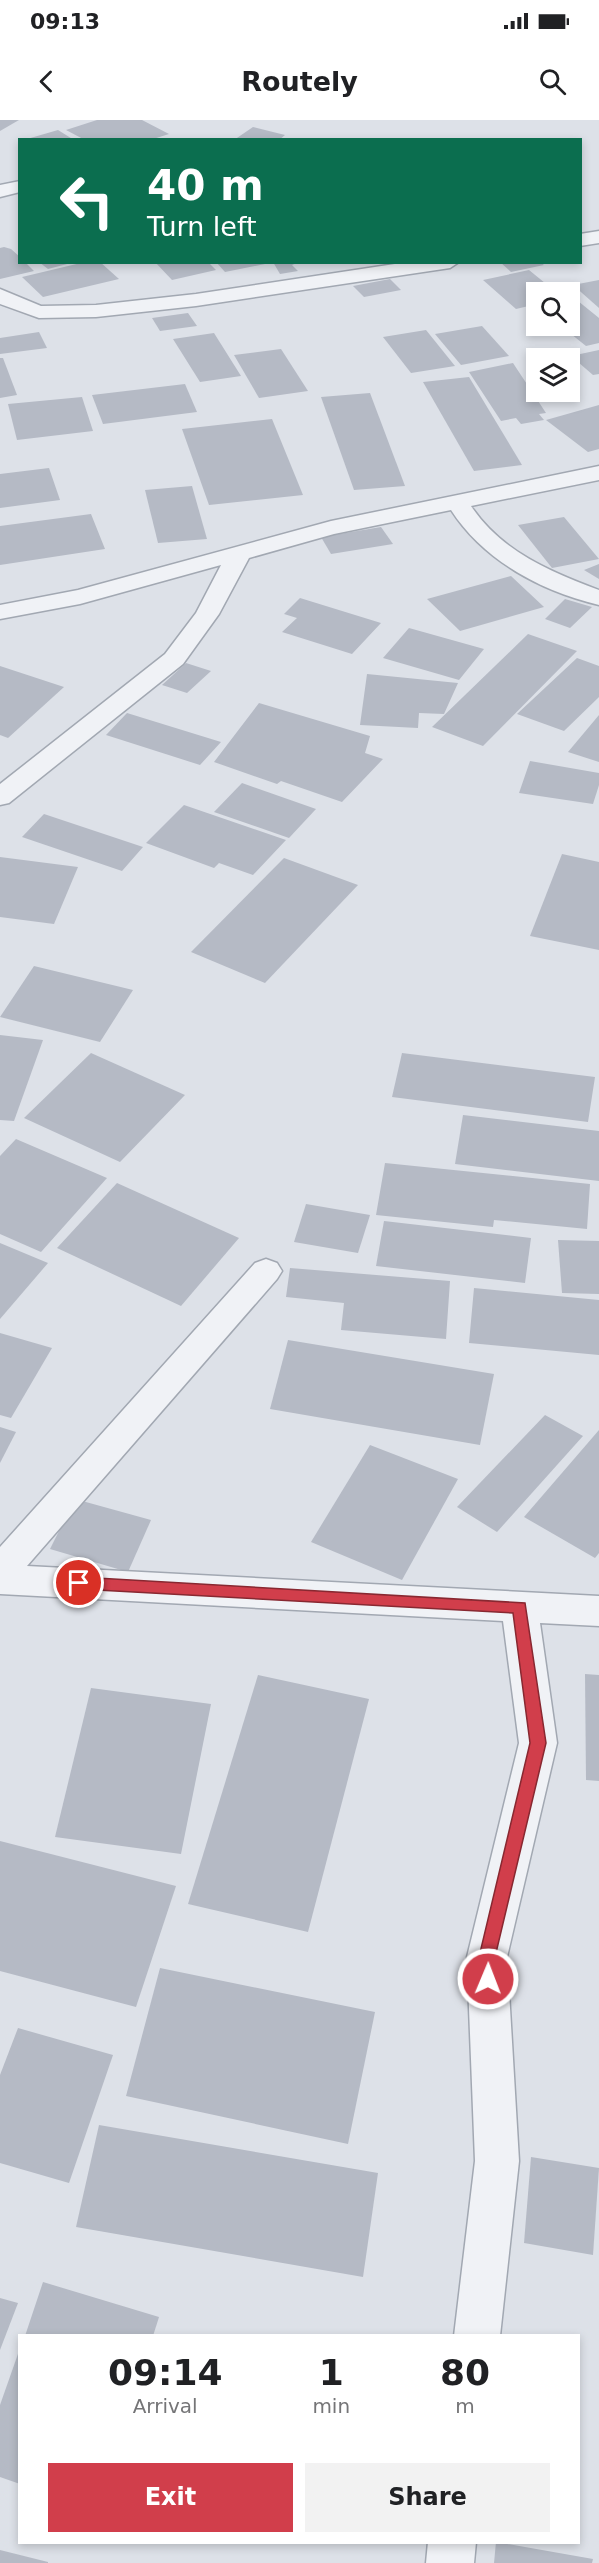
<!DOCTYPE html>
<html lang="en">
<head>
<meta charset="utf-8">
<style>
  body { margin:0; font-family:"DejaVu Sans",sans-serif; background:#f2f2f2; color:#202124; height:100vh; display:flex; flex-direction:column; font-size:22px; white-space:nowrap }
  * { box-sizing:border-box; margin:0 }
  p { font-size:20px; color:#757577 }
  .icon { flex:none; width:33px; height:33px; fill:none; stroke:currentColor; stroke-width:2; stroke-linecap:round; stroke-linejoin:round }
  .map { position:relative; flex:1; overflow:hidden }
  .sheet { position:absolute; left:18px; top:2214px; width:562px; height:210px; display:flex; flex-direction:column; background:#fff; border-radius:0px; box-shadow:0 3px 9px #0003 }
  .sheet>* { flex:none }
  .guide { position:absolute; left:18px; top:18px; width:564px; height:126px; border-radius:0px; box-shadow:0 3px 9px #0003; background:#0b6e4f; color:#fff; overflow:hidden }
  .controls { position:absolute; left:526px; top:162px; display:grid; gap:12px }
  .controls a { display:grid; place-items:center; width:54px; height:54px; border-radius:0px; background:#fff; box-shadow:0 3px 9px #0003; font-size:30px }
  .pin { position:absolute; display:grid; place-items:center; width:51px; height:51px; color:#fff; margin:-26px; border:3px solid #fff; border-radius:50%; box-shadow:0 2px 6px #0007 }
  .me { position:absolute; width:66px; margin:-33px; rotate:1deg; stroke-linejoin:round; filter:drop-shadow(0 0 4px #0008) }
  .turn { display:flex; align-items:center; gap:21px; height:126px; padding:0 30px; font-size:27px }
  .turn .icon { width:78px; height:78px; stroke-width:2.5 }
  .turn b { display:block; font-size:42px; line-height:51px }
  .eta { display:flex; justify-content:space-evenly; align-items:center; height:102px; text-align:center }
  .eta b { font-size:36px; font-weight:700; line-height:42px }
  .primary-button { display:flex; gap:12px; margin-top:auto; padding:12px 30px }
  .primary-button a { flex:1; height:69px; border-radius:0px; background:#d13e4b; color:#fff; font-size:24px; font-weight:700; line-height:69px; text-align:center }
  .primary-button a+a { background:#f2f2f2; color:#202124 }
  .status { display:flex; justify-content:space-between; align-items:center; height:42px; padding:0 30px; background:#fff; direction:ltr }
  .status svg { height:16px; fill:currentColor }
  header { display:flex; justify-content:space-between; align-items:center; height:78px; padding:0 30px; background:#fff; font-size:27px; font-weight:700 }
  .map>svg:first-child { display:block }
  .building { fill:#b5bac5 }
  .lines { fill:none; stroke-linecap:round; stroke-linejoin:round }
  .street-casing { stroke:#a2a8b2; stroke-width:3 }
  .street { fill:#f0f2f6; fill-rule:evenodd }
  .route { fill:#d13e4b; stroke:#882831; stroke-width:1.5 }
</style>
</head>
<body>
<div class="status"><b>09:13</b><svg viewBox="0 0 49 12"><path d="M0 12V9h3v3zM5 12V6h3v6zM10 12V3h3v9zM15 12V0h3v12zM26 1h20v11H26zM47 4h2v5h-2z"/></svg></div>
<header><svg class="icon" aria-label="back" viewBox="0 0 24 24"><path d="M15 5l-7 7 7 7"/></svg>Routely<svg class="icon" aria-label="search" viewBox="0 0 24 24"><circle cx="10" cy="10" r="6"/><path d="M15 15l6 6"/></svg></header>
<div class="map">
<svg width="599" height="2443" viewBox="0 0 599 2443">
  <rect width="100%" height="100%" fill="#dde1e8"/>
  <g class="building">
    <path d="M0 0H19L0 11Z"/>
    <path d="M97 0H142L169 14 150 20H85L66 10Z"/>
    <path d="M253 7 285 15 279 20H234Z"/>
    <path d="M58 10 74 20H27V19Z"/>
    <path d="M4 127 11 129 20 137V142H25L34 151 0 159V128Z"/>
    <path d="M39 142H71V143L48 149Z"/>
    <path d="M85 142H100L119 159 43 177 22 157Z"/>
    <path d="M155 142H208L216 150 172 160Z"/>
    <path d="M216 142H265V144L225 152Z"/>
    <path d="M273 142H299L292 145 298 151 280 154Z"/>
    <path d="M500 142H540L544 145 511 152Z"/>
    <path d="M529 150 556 172H537V184L516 189 483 160Z"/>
    <path d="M390 159 401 170 364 177 353 166Z"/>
    <path d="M599 160V188L573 165Z"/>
    <path d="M578 181 599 198V223L586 226 561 206H570V183Z"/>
    <path d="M188 193 197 206 160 211 152 198Z"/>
    <path d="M482 206 509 236 461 245 435 214Z"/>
    <path d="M426 210 455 246 411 253 383 217Z"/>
    <path d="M39 212 47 228 0 234V218Z"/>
    <path d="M214 213 241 256 200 262 173 219Z"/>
    <path d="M281 229 308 271 259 278 234 235Z"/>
    <path d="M599 230V254L593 255 571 236Z"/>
    <path d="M0 238H3L17 275 0 278Z"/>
    <path d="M513 243 546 293 539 294 544 300 521 304 516 298 501 301 469 252Z"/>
    <path d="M469 257 522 345 474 351 423 262Z"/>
    <path d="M185 264 197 292 103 304 92 275Z"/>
    <path d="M370 273 405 366 354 370 321 277Z"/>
    <path d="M82 277 93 311 17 320 8 284Z"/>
    <path d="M599 285V329L588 332 546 300Z"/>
    <path d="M272 299 303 375 209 385 182 309Z"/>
    <path d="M49 348 60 380 0 388V354Z"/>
    <path d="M192 366 207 419 158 423 145 370Z"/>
    <path d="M91 394 105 429 0 445V406Z"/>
    <path d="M564 397 599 439 552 448 518 405Z"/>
    <path d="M381 407 393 424 331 434 321 417Z"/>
    <path d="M599 444V459L584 450Z"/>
    <path d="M511 456 544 487 460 511 427 479Z"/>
    <path d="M300 478 381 503 352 534 282 512 297 498 284 494Z"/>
    <path d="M565 479 592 487 570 508 545 499Z"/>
    <path d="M409 508 484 529 459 560 383 538Z"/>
    <path d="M528 514 577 531 483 626 432 607Z"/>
    <path d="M577 538 599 546V577L564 611 517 594Z"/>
    <path d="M186 543 211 551 187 573 162 565Z"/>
    <path d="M0 546 64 567 8 618 0 615Z"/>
    <path d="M367 554 458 563 444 594 419 593 418 608 360 605Z"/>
    <path d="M259 583 370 616 365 633 383 639 342 682 281 661 277 664 214 642Z"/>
    <path d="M127 593 221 622 200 645 106 615Z"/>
    <path d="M599 595V642L568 632Z"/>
    <path d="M530 641 599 653V665L593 684 519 673Z"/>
    <path d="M242 663 316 689 289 718 214 692Z"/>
    <path d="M184 685 286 720 253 755 219 743 214 748 146 723Z"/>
    <path d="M44 694 143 727 122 751 22 717Z"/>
    <path d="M562 734 599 742V830L530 816Z"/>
    <path d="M0 737 78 747 54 804 0 797Z"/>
    <path d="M284 738 358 765 265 863 191 832Z"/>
    <path d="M34 846 133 870 100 922 0 897Z"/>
    <path d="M0 915 43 920 14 1001 0 1000Z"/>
    <path d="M91 933 185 975 120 1042 24 998Z"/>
    <path d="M402 933 595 957 588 1002 392 977Z"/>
    <path d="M463 995 599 1011V1061L455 1044Z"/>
    <path d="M16 1019 107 1058 41 1132 0 1114V1036Z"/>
    <path d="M385 1043 590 1064 587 1109 494 1100 493 1107 376 1095Z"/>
    <path d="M117 1063 239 1118 181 1186 57 1128Z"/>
    <path d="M306 1084 370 1095 358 1133 294 1122Z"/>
    <path d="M384 1101 531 1118 525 1163 376 1146Z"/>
    <path d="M558 1120 599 1121V1174L562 1173Z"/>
    <path d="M0 1123 48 1143 0 1199Z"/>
    <path d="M290 1148 450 1161 446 1219 341 1210 344 1183 286 1177Z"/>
    <path d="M474 1168 599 1180V1235L469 1223Z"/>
    <path d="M0 1213 52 1228 11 1298 0 1295Z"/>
    <path d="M288 1220 494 1254 480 1325 270 1289Z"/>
    <path d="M545 1295 583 1316 497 1412 457 1387Z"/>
    <path d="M0 1307 16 1312 0 1343Z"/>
    <path d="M599 1310V1433L595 1438 524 1397Z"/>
    <path d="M370 1325 458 1359 402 1460 311 1422Z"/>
    <path d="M75 1379 151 1400 128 1452 50 1429Z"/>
    <path d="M585 1554 599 1555V1661L586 1660Z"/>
    <path d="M258 1555 369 1579 308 1812 188 1784Z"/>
    <path d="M91 1568 211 1584 181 1734 55 1717Z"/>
    <path d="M0 1721 176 1766 136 1887 0 1851Z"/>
    <path d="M160 1848 375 1892 348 2024 126 1976Z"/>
    <path d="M18 1908 113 1935 69 2063 0 2043V1955Z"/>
    <path d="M99 2005 378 2053 363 2157 76 2107Z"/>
    <path d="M531 2037 599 2048 593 2135 524 2123Z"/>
    <path d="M43 2162 159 2197 153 2216H25Z"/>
    <path d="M0 2178 18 2183 0 2230Z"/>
    <path d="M19 2231H20V2364L0 2357V2285Z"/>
    <path d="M496 2422 593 2439 592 2443H494Z"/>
    <path d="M0 2430 48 2442V2443H0Z"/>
  </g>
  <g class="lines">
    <defs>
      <g id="street">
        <path d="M20 61V72L0 77V65Z"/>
        <path d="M599 111V123L580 126V114Z"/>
        <path d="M408 142H459L450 148 196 186 96 197 39 198 0 184V169L41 186 96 185 196 174Z"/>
        <path d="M599 346V360L471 386C501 431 550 452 599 470V485C541 471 484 441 451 390L334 414 249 438 219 494 183 544 9 683 0 685V664L165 534 196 493 221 445 80 484 0 499V485L78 470 331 401Z"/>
        <path d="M266 1139 277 1143 282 1151 277 1159 27 1446 599 1476V1506L540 1503 557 1623 507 1837 519 2041 500 2216H454L475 2041 467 1837 519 1623 503 1501 0 1474V1427L255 1143Z"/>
        <path d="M428 2422H476L474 2443H426Z"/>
      </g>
    </defs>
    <use href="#street" class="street-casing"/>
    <use href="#street" class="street"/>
  </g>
  <path class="route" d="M79 1457 525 1483 546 1623 495 1837 497 1859 494 1865 488 1867 482 1865 479 1837 530 1623 513 1493 79 1469 71 1463Z"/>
</svg>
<div class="controls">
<a><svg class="icon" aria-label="search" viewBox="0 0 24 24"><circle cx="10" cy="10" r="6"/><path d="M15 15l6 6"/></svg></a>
<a><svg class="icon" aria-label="layers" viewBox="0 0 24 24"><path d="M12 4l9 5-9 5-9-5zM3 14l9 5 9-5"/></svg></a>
</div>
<div class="pin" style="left:79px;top:1463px;background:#d93025"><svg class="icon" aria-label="arrive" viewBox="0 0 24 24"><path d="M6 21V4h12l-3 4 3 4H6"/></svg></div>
<svg class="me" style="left:488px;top:1859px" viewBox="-20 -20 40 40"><circle r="17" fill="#d13e4b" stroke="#fff" stroke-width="3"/><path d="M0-11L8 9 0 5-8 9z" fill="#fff"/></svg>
<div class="guide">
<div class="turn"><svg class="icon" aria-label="left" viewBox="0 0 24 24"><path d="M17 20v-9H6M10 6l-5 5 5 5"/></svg><div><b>40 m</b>Turn left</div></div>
</div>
<section class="sheet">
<div class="eta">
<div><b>09:14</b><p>Arrival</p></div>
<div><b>1</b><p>min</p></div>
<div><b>80</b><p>m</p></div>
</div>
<div class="primary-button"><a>Exit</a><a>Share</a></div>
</section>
</div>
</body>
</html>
